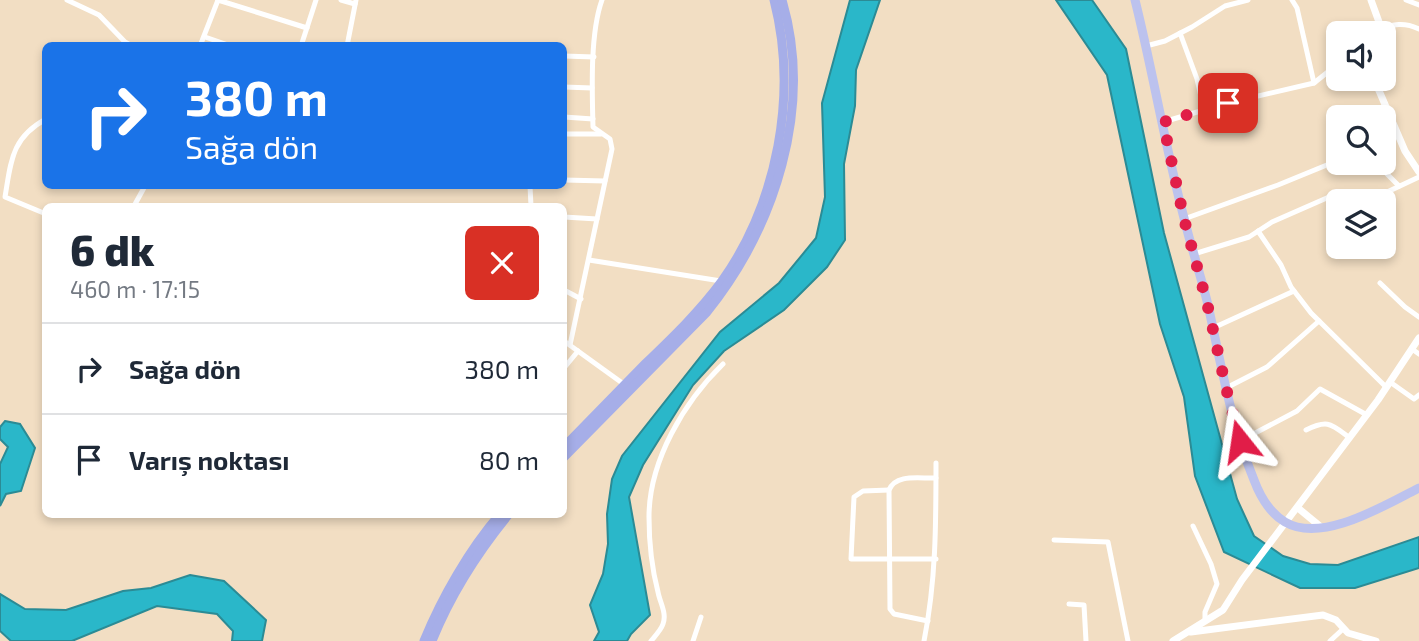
<!DOCTYPE html>
<html lang="tr">
<head>
<meta charset="utf-8">
<style>
  body { margin:0; font-family:"Exo 2",sans-serif; background:#f2f2f3; color:#1f2937; height:100vh; display:flex; flex-direction:column; font-size:26px; white-space:nowrap }
  * { box-sizing:border-box; margin:0 }
  p { font-size:23px; color:#747a83 }
  .icon { flex:none; width:38px; height:38px; fill:none; stroke:currentColor; stroke-width:2; stroke-linecap:round; stroke-linejoin:round }
  .map { position:relative; flex:1; overflow:hidden }
  .drawer { position:absolute; left:42px; top:203px; width:525px; height:315px; display:flex; flex-direction:column; background:#fff; border-radius:10px; box-shadow:0 4px 10px #0003 }
  .drawer>* { flex:none }
  .top-card { position:absolute; left:42px; top:42px; width:525px; height:147px; border-radius:10px; box-shadow:0 4px 10px #0003; background:#1a73e8; color:#fff; overflow:hidden }
  .fabs { position:absolute; left:1326px; top:21px; display:grid; gap:14px }
  .fabs a { display:grid; place-items:center; width:70px; height:70px; border-radius:10px; background:#fff; box-shadow:0 4px 10px #0003; font-size:35px }
  .pin { position:absolute; display:grid; place-items:center; width:60px; height:60px; color:#fff; margin:-30px; border-radius:14px; box-shadow:0 4px 10px #0006 }
  .me { position:absolute; width:77px; margin:-38px; rotate:345deg; stroke-linejoin:round; filter:drop-shadow(0 0 5px #0008) }
  .turn { display:flex; align-items:center; gap:24px; height:147px; padding:0 28px; font-size:32px }
  .turn .icon { width:91px; height:91px; stroke-width:2.5 }
  .turn b { display:block; font-size:49px; line-height:60px }
  .round { display:grid; place-items:center; flex:none; width:74px; height:74px; border-radius:10px; background:#f2f2f3 }
  .summary { display:flex; align-items:center; justify-content:space-between; height:119px; padding:0 28px }
  h1 { font-size:42px; font-weight:800; line-height:52px }
  ul { padding:0; list-style:none }
  li { display:flex; align-items:center; gap:21px; height:91px; padding:0 28px; border-top:2px solid #e0e1e3 }
  li div { flex:1 }
  li b { display:block; font-size:26px }
  li em { font-style:normal }
  .map>svg:first-child { display:block }
  .water { fill:#2ab7c9; stroke:#2b8b95; stroke-width:2 }
  .lines { fill:none; stroke-linecap:round; stroke-linejoin:round }
  .minor { stroke:#fff; stroke-width:5 }
  .tertiary { stroke:#fff; stroke-width:7 }
  .primary { stroke:#bcc2ee; stroke-width:9 }
  .trunk { stroke:#a6aee8; stroke-width:9 }
  .route { stroke:#e11d48; stroke-width:12; stroke-dasharray:0 21.6 }
</style>
</head>
<body>
<div class="map">
<svg width="1419" height="641" viewBox="0 0 1419 641">
  <rect width="100%" height="100%" fill="#f2dec3"/>
  <g class="water">
    <path d="M850 0H880L856 70 855 106 844 164 845 240 827 267 784 310 724 351 693 385 643 465 629 497 650 615 631 634 627 641H594L599 632 590 605 603 574 608 544 607 514 612 479 622 456 720 332 779 283 816 238 825 197 822 103Z"/>
    <path d="M1056 0H1092L1126 49 1164 233 1237 499 1254 536 1283 556 1310 564 1338 565 1419 537V568L1355 588H1300L1224 552 1195 476 1184 397 1160 324 1107 75Z"/>
    <path d="M5 421 20 424 35 448 21 491 6 494 0 506V464L8 447 0 439V427Z"/>
    <path d="M190 575 224 581 266 620 262 641H232L233 631 217 614 157 606 72 641H11L0 631V594L25 609 66 610 123 591 151 588Z"/>
  </g>
  <g class="lines">
    <g class="minor">
      <path d="M67 0 99 15 125 42 132 46"/>
      <path d="M218 0 307 28"/>
      <path d="M341 0 355 4"/>
      <path d="M1292 0 1297 8 1314 83"/>
      <path d="M1406 0 1419 5"/>
      <path d="M1378 29C1393 24 1405 22 1419 29"/>
      <path d="M1180 33 1197 79 1204 110"/>
      <path d="M205 37 231 46"/>
      <path d="M200 46 218 0"/>
      <path d="M301 46 316 0"/>
      <path d="M347 46 356 0"/>
      <path d="M1146 46 1165 41 1192 27 1225 6 1248 0"/>
      <path d="M564 56 594 57"/>
      <path d="M564 87 592 88"/>
      <path d="M564 117 593 119"/>
      <path d="M46 119C11 138 11 162 5 197L46 214"/>
      <path d="M1163 122 1228 103 1314 83 1339 63"/>
      <path d="M564 134H601"/>
      <path d="M1376 163 1399 186"/>
      <path d="M564 180 605 181"/>
      <path d="M530 186 531 206"/>
      <path d="M1368 201 1419 177"/>
      <path d="M134 206 145 186"/>
      <path d="M564 217 597 219"/>
      <path d="M1184 219 1278 185 1339 160"/>
      <path d="M1258 231 1281 265 1291 287 1311 313 1386 387"/>
      <path d="M1194 254 1249 237 1272 222 1329 197 1343 194 1351 201"/>
      <path d="M589 260 721 281"/>
      <path d="M1380 283 1405 307 1419 317"/>
      <path d="M564 290 581 299"/>
      <path d="M1213 328 1294 291"/>
      <path d="M564 341 625 385"/>
      <path d="M570 345 612 149 610 139 593 127C592 90 590 33 602 0"/>
      <path d="M1412 349 1419 354"/>
      <path d="M564 368 578 351"/>
      <path d="M1390 382 1414 399 1419 395"/>
      <path d="M1226 388 1267 367 1319 321"/>
      <path d="M1306 430C1328 419 1331 424 1350 438"/>
      <path d="M1240 441 1297 411 1320 389 1367 415"/>
      <path d="M889 490 863 491 854 497 851 559H936"/>
      <path d="M1193 526 1211 564 1217 584 1205 612V620"/>
      <path d="M1054 540 1108 542 1128 641"/>
      <path d="M1069 604 1084 605 1086 641"/>
      <path d="M928 621 894 614 890 609 889 490C896 473 921 479 936 478"/>
      <path d="M651 641C655 636 661 630 663 624 667 613 660 603 658 592 652 569 649 541 649 517 649 461 684 402 723 364"/>
      <path d="M693 641 701 617"/>
      <path d="M924 641C936 581 936 524 936 463"/>
      <path d="M1330 641 1343 629"/>
    </g>
    <g class="tertiary">
      <path d="M1371 0 1379 22 1377 33"/>
      <path d="M1374 79 1405 151 1419 172"/>
      <path d="M1298 508 1321 527"/>
      <path d="M1191 632 1323 615 1336 620 1348 633 1376 641"/>
      <path d="M1173 641 1223 610 1242 580 1378 400 1419 338"/>
    </g>
    <path class="primary" d="M1135 0C1153 72 1165 146 1184 218 1191 247 1201 276 1208 305 1221 364 1231 424 1254 480 1260 496 1270 513 1285 522 1322 544 1385 505 1419 488"/>
    <g class="trunk">
      <path d="M564 447C591 419 619 391 646 363 673 337 700 311 722 281 778 202 798 93 774 0"/>
      <path d="M564 457 707 312C775 227 814 108 782 0"/>
      <path d="M424 641C442 597 469 550 500 514"/>
      <path d="M432 641C450 596 478 552 509 514"/>
    </g>
  </g>
  <g class="lines">
    <path class="route" d="M1228 103 1163 122 1184 219 1207 303 1226 388 1240 441"/>
  </g>
</svg>
<div class="fabs">
<a><svg class="icon" aria-label="sound" viewBox="0 0 24 24"><path d="M4 9h4l5-4v14l-5-4H4zM17 9q2 3 0 6"/></svg></a>
<a><svg class="icon" aria-label="search" viewBox="0 0 24 24"><circle cx="10" cy="10" r="6"/><path d="M15 15l6 6"/></svg></a>
<a><svg class="icon" aria-label="layers" viewBox="0 0 24 24"><path d="M12 4l9 5-9 5-9-5zM3 14l9 5 9-5"/></svg></a>
</div>
<div class="pin" style="left:1228px;top:103px;background:#d93025"><svg class="icon" aria-label="arrive" viewBox="0 0 24 24"><path d="M6 21V4h12l-3 4 3 4H6"/></svg></div>
<svg class="me" style="left:1240px;top:441px" viewBox="-20 -20 40 40"><path d="M0-17L14 15 0 8-14 15z" fill="#e11d48" stroke="#fff" stroke-width="4"/></svg>
<div class="top-card">
<div class="turn"><svg class="icon" aria-label="right" viewBox="0 0 24 24"><path d="M7 20v-9h11M14 6l5 5-5 5"/></svg><div><b>380 m</b>Sağa dön</div></div>
</div>
<section class="drawer">
<div class="summary"><div><h1>6 dk</h1><p>460 m · 17:15</p></div><a class="round" style="background:#d93025;color:#fff"><svg class="icon" aria-label="close" viewBox="0 0 24 24"><path d="M6 6l12 12M18 6L6 18"/></svg></a></div>
<ul>
<li><svg class="icon" aria-label="right" viewBox="0 0 24 24"><path d="M7 20v-9h11M14 6l5 5-5 5"/></svg><div><b>Sağa dön</b></div><em>380 m</em></li>
<li><svg class="icon" aria-label="arrive" viewBox="0 0 24 24"><path d="M6 21V4h12l-3 4 3 4H6"/></svg><div><b>Varış noktası</b></div><em>80 m</em></li>
</ul>
</section>
</div>
</body>
</html>
